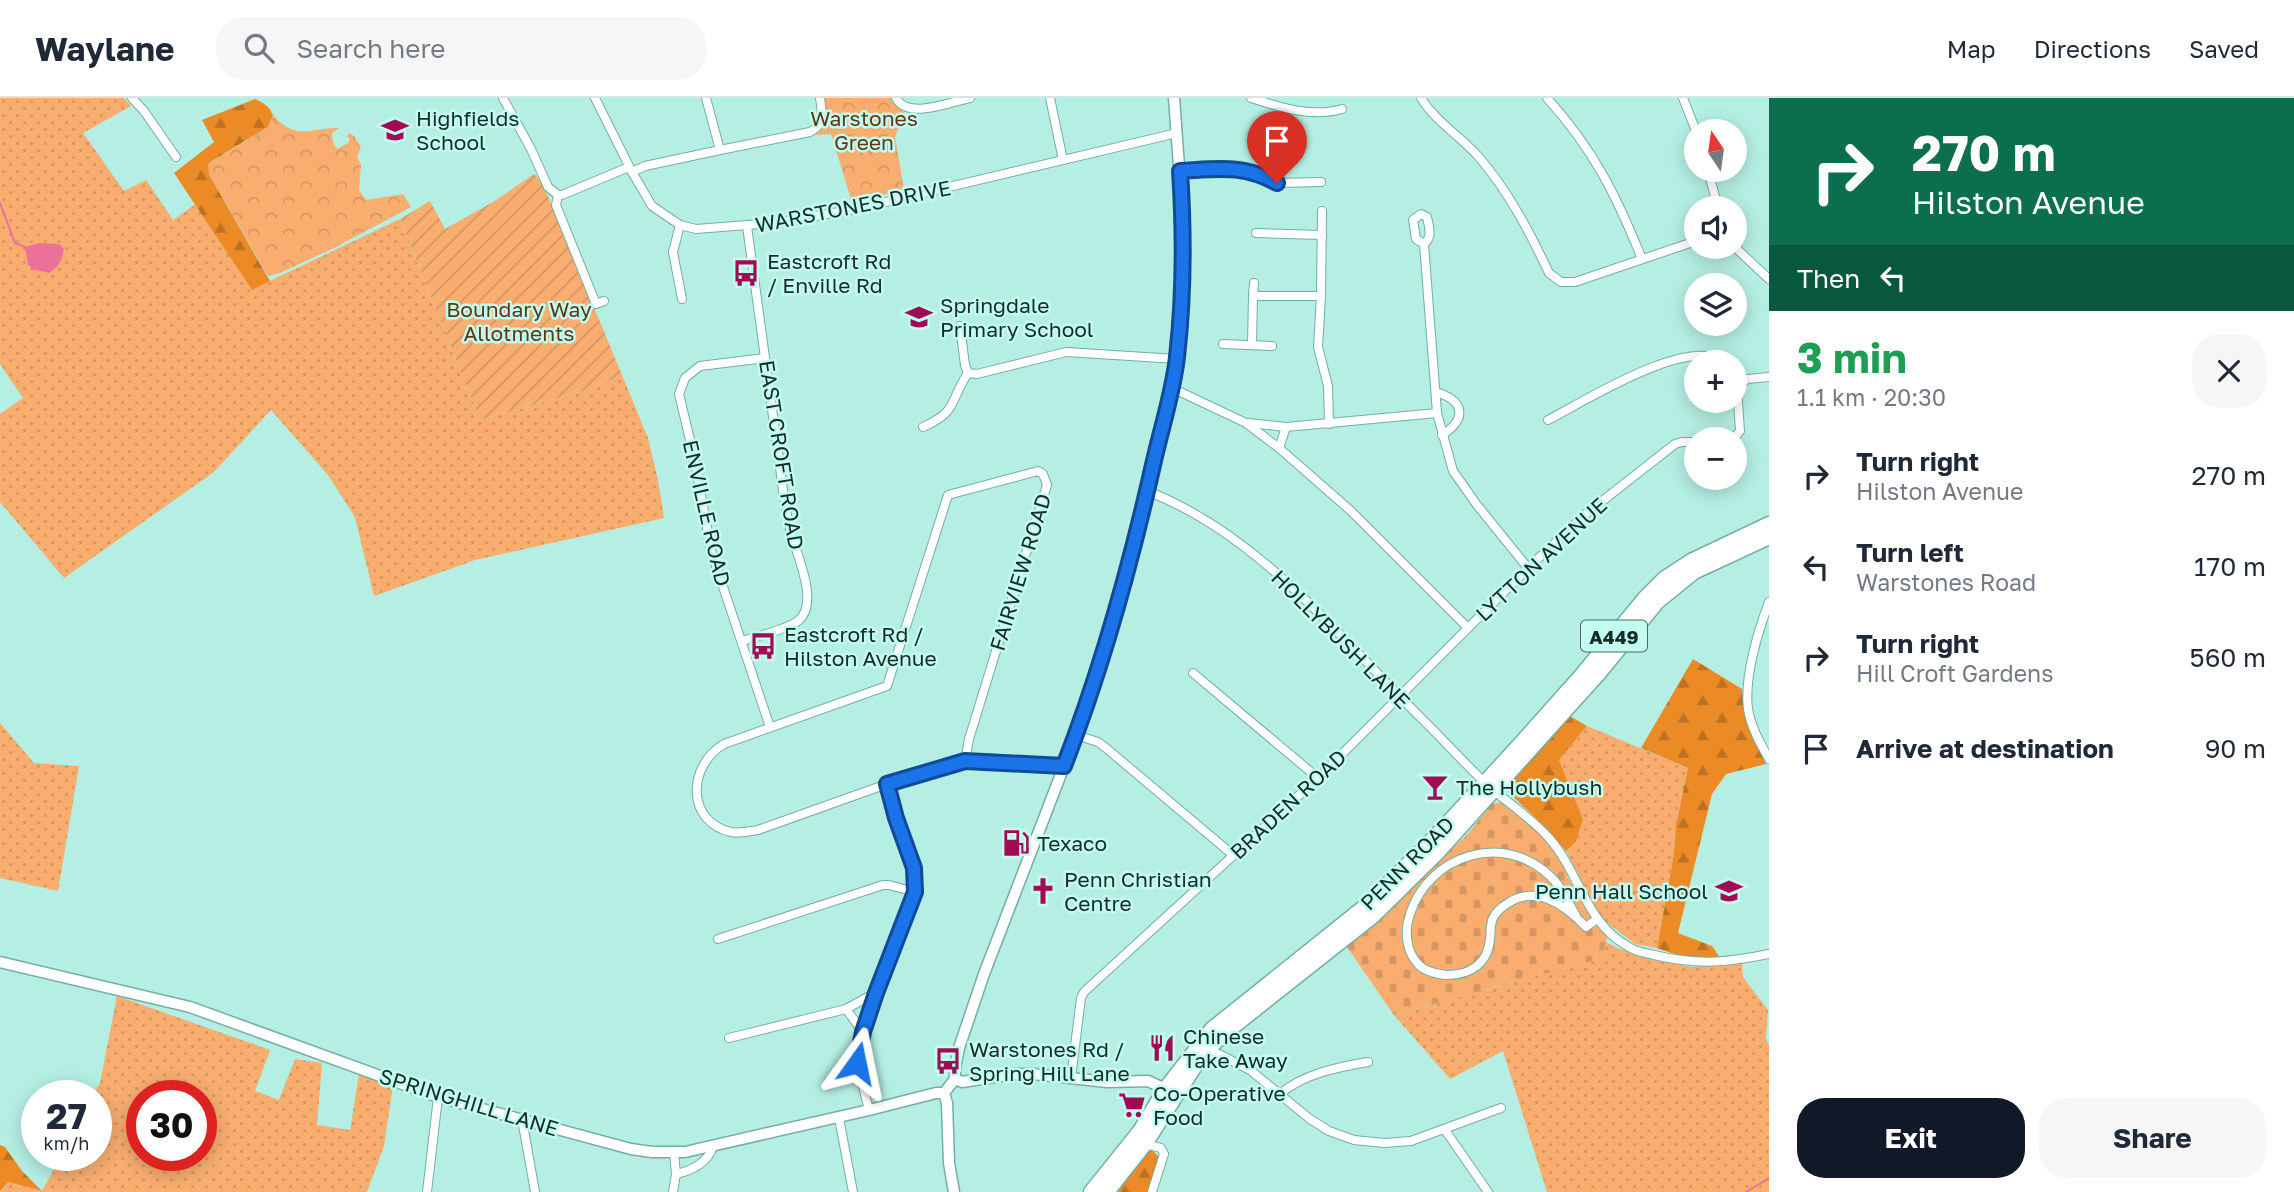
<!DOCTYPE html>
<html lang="en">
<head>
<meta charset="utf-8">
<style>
  body { margin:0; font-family:"Golos Text",sans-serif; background:#f6f6f7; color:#1f2937; height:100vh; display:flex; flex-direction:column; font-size:26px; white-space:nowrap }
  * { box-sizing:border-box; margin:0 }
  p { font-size:23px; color:#747a83 }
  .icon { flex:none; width:38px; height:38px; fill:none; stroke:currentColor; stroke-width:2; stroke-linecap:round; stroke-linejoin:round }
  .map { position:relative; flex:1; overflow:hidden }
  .drawer { display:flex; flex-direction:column; background:#fff; width:525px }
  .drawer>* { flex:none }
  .banner { background:#0b6e4f; color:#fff; overflow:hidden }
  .needle { width:46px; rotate:347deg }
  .controls { position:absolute; left:1684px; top:21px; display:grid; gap:14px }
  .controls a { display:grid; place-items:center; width:63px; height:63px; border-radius:50%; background:#fff; box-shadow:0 4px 18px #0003; font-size:35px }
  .speed { position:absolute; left:21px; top:982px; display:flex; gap:14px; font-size:35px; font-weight:700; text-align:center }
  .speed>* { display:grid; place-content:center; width:91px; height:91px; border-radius:50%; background:#fff; box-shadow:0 4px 18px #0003; line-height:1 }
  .speed small { font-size:18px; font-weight:400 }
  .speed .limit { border:10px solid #d22; background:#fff; color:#111 }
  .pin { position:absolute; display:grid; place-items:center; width:60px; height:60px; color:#fff; margin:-72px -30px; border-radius:50% 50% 50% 0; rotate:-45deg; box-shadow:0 0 7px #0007 }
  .pin .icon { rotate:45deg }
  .me { position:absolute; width:77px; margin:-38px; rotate:12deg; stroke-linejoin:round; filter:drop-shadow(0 0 5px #0008) }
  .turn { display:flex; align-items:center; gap:24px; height:147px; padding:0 28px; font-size:32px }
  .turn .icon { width:91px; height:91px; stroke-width:2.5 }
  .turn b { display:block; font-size:49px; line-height:60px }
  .then { display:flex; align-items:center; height:66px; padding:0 28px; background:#0003; gap:14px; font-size:26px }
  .round { display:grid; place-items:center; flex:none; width:74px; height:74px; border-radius:28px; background:#f6f6f7 }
  .headline { display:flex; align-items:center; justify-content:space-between; height:119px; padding:0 28px }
  h1 { font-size:42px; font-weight:700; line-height:52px; color:#1e9e55 }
  .primary-button { display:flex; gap:14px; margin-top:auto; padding:14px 28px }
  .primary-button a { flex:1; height:80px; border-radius:28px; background:#111827; color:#fff; font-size:28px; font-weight:700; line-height:80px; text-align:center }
  .primary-button a+a { background:#f6f6f7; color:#1f2937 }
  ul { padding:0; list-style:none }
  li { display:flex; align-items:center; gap:21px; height:91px; padding:0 28px }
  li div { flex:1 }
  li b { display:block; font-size:26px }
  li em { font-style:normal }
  header { display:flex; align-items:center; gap:42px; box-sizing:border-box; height:98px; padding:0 35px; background:#fff; border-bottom:2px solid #e0e1e3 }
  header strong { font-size:33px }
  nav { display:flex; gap:38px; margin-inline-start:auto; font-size:24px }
  .search { width:490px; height:63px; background:#f6f6f7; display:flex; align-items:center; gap:18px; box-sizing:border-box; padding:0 24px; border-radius:28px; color:#747a83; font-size:26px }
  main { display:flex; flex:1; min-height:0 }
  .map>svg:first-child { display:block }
  .grass { fill:url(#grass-dots); fill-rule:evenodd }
  .forest { fill:url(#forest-firs) }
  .cemetery { fill:url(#cemetery-stones) }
  .park { fill:url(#park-crowns) }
  .garden { fill:url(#garden-furrows) }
  .water { fill:#eb709a }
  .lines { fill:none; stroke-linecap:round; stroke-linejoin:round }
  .stream { stroke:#eb709a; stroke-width:2 }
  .street-casing { stroke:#75aea2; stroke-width:10 }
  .secondary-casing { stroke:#75aea2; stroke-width:13 }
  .highway-casing { stroke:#75aea2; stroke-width:17 }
  .street { stroke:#fff; stroke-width:8 }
  .secondary { stroke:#fff; stroke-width:10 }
  .highway { stroke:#fff; stroke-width:14 }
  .route-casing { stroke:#114b97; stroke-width:18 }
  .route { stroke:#1a73e8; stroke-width:12 }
  .labels { text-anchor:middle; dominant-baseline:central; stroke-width:5; stroke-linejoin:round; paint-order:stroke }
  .shield { fill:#c2fdf0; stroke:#486b63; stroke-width:2 }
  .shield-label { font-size:19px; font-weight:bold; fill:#142c27 }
  .poi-label { font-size:21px; fill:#142c27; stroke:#c2fdf0; text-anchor:start }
  .park-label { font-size:21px; fill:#5f3712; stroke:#c2fdf0 }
  .street-label { font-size:21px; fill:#142c27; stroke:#c2fdf0 }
</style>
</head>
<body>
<header>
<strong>Waylane</strong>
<div class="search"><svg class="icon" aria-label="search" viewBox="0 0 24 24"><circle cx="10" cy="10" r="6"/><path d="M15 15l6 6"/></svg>Search here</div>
<nav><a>Map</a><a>Directions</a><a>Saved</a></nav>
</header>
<main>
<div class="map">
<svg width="1769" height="1094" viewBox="0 0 1769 1094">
  <defs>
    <pattern id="grass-dots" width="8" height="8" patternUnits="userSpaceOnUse" patternTransform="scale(1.75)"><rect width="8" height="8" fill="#f9ae70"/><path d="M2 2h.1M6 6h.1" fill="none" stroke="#d59661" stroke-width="1.8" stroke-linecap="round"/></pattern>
    <pattern id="forest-firs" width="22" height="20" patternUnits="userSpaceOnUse" patternTransform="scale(1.75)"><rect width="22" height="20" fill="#ec8b26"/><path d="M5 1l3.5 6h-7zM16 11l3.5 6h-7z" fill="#be7221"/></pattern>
    <pattern id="cemetery-stones" width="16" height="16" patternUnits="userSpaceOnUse" patternTransform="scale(1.75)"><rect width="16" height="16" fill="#f9ae70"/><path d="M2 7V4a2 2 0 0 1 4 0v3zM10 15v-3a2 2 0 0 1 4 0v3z" fill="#d59661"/></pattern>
    <pattern id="park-crowns" width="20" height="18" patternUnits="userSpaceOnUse" patternTransform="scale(1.75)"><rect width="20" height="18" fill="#f9ae70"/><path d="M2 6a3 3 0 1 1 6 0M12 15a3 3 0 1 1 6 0" fill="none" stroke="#d59661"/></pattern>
    <pattern id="garden-furrows" width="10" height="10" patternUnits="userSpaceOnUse" patternTransform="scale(1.75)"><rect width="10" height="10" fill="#f9ae70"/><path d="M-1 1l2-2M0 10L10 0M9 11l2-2" fill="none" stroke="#d59661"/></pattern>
  </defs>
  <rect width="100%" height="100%" fill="#b5efe3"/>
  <g class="grass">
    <path d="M0 0H124L131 8 83 35 124 93 146 82 173 122 200 103 255 190 400 121 480 322 587 292 622 277 648 340 658 382 664 420 475 462 374 498 355 419 328 377 271 312 214 374 64 480 0 404V316L23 300 0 266Z"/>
    <path d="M0 625 34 665 79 668 58 793 0 780Z"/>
    <path d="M1587 628 1688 670 1676 727 1674 755 1657 850 1635 846 1601 820 1566 753 1576 744 1583 721 1559 662Z"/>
    <path d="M1606 844 1619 851 1692 869 1742 865 1743 879 1768 912 1766 941 1769 947V1094H1547L1503 953 1450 981 1394 917 1601 860Z"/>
    <path d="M117 898 270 952 255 993 279 1002 295 961 322 965 317 1027 350 1032 359 976 393 987 384 1048 367 1094H1L8 1084 42 1093 62 1057H96V998L93 997 100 985ZM142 998H201V1057H142Z"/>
  </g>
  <g class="forest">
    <path d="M255 1C264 5 269 8 273 17L268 29 209 65V76L270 183 252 192 174 75 214 44 202 22Z"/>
    <path d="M1693 561 1742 591 1750 634 1766 666 1726 676 1712 696 1678 835 1712 848 1721 861C1699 862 1677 858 1657 850L1674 755 1676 727 1688 670 1641 650Z"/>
    <path d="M1568 617 1587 628 1559 662 1583 721 1576 744 1566 753 1546 730 1504 690Z"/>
    <path d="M0 1047 5 1049 22 1073 42 1093 8 1084 0 1094Z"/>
    <path d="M1148 1048 1160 1060 1148 1094H1118Z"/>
  </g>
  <path class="cemetery" d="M1502 704 1549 744 1566 770 1567 778 1580 800 1608 836 1602 860 1394 917 1347 849 1387 814 1451 751 1465 739 1492 706Z"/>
  <g class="park">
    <path d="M824 0H893V5L904 14 895 39 904 92 852 104 831 36 816 37 826 23Z"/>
    <path d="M273 17C296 44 311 29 339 30L332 35 333 45 337 51 348 45 350 41 347 38 349 35 354 38 361 49 357 59 361 67 359 92 366 102 403 96 411 109 334 150 280 175 268 178 209 76 208 66 268 29Z"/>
  </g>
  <path class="garden" d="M534 76 542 84 622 277 587 292 480 322 400 121 430 103 445 131 493 104Z"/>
  <path class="water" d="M39 145 59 146 64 151C62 162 59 169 49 175L32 171 28 166 25 149Z"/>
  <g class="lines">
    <g class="stream">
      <path d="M0 105 15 145 25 149"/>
      <path d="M1746 1094 1769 1080"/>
    </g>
    <defs>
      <g id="street">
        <path d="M132 0 144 13 176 59"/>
        <path d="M503 0 531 51 548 89 558 97"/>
        <path d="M595 0 632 74 652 108 680 127 696 131 775 125 856 111 1177 35"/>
        <path d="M706 0 720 52"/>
        <path d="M896 0C907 22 950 4 970 0"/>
        <path d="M1050 0 1063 62"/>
        <path d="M1251 0C1279 9 1312 20 1342 11"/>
        <path d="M1421 0C1435 23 1460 38 1478 58 1509 94 1529 133 1549 175L1561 184H1575L1696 143"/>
        <path d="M1547 0C1594 52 1616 97 1642 161"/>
        <path d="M1683 0 1696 33"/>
        <path d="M1708 72 1718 110"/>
        <path d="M1180 73 1243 71 1260 75 1277 85 1321 84"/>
        <path d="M632 74 645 68 720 52 810 34C826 25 822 16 820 0"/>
        <path d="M558 97 556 107 596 206 604 203"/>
        <path d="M558 97H562L629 69"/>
        <path d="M1322 113 1321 198 1318 249 1328 288 1329 326"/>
        <path d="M680 127 673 154 682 201"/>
        <path d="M1256 135 1322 137"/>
        <path d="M1734 145 1739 153 1769 181"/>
        <path d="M1424 146 1416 141 1413 122 1421 116 1427 119C1429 129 1433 139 1424 146L1437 315 1453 373 1477 407 1528 470"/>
        <path d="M1253 198 1254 185"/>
        <path d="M960 228 965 267 968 275 977 276 1066 254 1177 261"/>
        <path d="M1223 246 1272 248"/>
        <path d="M1252 247 1253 198H1321"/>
        <path d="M765 260 700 268 685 280 679 296 695 363 711 453 770 629"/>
        <path d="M1172 290 1246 325 1279 350 1351 413 1468 530"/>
        <path d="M1436 294C1465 303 1467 321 1442 337"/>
        <path d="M1548 322C1583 304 1689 237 1724 264"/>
        <path d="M1248 325 1286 329 1437 315"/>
        <path d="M923 329C959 313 949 303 968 275"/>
        <path d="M1733 341 1740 333 1737 289 1747 281 1769 279"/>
        <path d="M1279 350 1286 329"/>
        <path d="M1147 393C1259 436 1339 539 1422 621 1446 644 1468 670 1493 692 1512 707 1533 722 1549 740 1580 775 1585 825 1629 849 1636 854 1646 855 1654 857 1697 867 1726 865 1769 856"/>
        <path d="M1769 504C1758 533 1744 579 1748 611 1751 629 1760 645 1769 661"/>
        <path d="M742 543C758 538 785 532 798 523 821 505 795 454 790 431 787 421 786 410 784 399L747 128"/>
        <path d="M1193 575 1318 680"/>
        <path d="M1076 637 1098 644 1106 650 1233 757"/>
        <path d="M965 663 969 641 1047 387 1043 376 1038 373 948 397 887 588 724 646C687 668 686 724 731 734 740 736 750 733 758 732L887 686 965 663 1064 668"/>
        <path d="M1576 818C1568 804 1562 789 1550 778 1503 733 1429 757 1410 816 1404 833 1406 853 1418 866 1425 874 1437 876 1447 877 1471 877 1488 865 1490 841 1491 834 1490 826 1493 820 1496 813 1502 809 1508 805 1537 786 1566 808 1586 829L1597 821"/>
        <path d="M718 841 883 787H889L915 794"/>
        <path d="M863 934 846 911 875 895"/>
        <path d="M729 940 846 911"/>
        <path d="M1209 951 1250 972 1310 1021 1329 1033 1354 1042 1384 1045 1411 1043 1501 1010"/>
        <path d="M1071 980 1081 900 1084 894 1318 680 1528 470 1587 415 1675 346 1682 344H1696"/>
        <path d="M1279 997C1302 976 1338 969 1368 964"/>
        <path d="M869 1012 857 965 863 934 875 895 915 794C917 769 905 747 897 724 893 712 890 699 887 686"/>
        <path d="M839 1020 853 1094"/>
        <path d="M522 1021 535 1094"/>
        <path d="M1445 1032 1488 1094"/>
        <path d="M1145 1046 1161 1050 1164 1056 1152 1094"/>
        <path d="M676 1076C691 1073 709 1064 713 1048"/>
        <path d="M427 1094 438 999"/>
        <path d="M673 1094 676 1076 674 1055"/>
      </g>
      <g id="secondary">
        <path d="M0 864 190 909 438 999 631 1051 652 1054H685L869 1012 936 995H944"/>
        <path d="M955 981 962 984 1014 976H1033L1107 984 1148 983 1172 994"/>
        <path d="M954 1094 949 1065 947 1005 944 995 955 981V970L959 950 984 876 1076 637 1096 580 1143 410 1172 290 1180 225 1183 123 1174 0"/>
      </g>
      <g id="highway">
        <path d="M1091 1094 1140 1033 1166 990 1212 931 1368 806 1435 739 1523 643 1581 578 1645 500 1665 480 1691 463 1769 426"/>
        <path d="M1107 1094 1145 1046 1202 957 1225 935 1373 818 1437 755 1599 575 1657 504 1694 474 1769 439"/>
      </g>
    </defs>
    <use href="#street" class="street-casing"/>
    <use href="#secondary" class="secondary-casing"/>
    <use href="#highway" class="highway-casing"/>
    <use href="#street" class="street"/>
    <use href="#secondary" class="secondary"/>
    <use href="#highway" class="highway"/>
  </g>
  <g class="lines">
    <defs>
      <path id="route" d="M857 965 863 934 876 895 915 794 914 770 896 720 887 686 965 663 1064 668C1102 570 1130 469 1153 367 1161 331 1173 295 1177 259 1184 197 1184 134 1180 73 1217 71 1243 66 1277 85"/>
    </defs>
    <use href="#route" class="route-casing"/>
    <use href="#route" class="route"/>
  </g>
  <defs>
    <symbol id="school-bare" viewBox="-9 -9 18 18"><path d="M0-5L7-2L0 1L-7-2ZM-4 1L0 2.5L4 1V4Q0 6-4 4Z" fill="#9f0c54" stroke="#c2fdf0" stroke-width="2.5" paint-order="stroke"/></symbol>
    <symbol id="bus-bare" viewBox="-9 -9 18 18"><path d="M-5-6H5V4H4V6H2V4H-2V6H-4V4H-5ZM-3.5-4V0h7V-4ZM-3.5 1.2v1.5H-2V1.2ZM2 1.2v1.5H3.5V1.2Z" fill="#9f0c54" stroke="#c2fdf0" stroke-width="2.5" paint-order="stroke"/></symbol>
    <symbol id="bar-bare" viewBox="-9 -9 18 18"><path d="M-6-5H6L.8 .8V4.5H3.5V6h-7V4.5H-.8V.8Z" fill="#9f0c54" stroke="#c2fdf0" stroke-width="2.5" paint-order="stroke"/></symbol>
    <symbol id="fuel-bare" viewBox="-9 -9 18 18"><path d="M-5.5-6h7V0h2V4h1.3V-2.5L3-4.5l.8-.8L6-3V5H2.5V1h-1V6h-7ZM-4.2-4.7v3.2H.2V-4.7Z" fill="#9f0c54" stroke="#c2fdf0" stroke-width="2.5" paint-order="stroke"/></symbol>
    <symbol id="church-bare" viewBox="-9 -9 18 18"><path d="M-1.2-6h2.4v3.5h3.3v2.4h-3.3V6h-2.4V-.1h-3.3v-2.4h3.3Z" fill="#9f0c54" stroke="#c2fdf0" stroke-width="2.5" paint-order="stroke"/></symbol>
    <symbol id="restaurant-bare" viewBox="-9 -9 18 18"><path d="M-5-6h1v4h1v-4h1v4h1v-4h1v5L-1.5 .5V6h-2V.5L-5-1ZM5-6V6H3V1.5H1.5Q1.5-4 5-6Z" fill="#9f0c54" stroke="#c2fdf0" stroke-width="2.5" paint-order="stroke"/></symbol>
    <symbol id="supermarket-bare" viewBox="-9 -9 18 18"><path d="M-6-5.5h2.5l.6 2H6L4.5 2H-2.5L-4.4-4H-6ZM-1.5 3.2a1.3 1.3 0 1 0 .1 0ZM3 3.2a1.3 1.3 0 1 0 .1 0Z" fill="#9f0c54" stroke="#c2fdf0" stroke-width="2.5" paint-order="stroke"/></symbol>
  </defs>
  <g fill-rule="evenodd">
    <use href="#school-bare" x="376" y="13" width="38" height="38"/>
    <use href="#bus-bare" x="727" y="156" width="38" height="38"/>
    <use href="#school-bare" x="900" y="200" width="38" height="38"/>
    <use href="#bus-bare" x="744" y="529" width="38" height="38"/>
    <use href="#bar-bare" x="1416" y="670" width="38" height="38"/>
    <use href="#fuel-bare" x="997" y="726" width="38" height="38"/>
    <use href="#church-bare" x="1024" y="774" width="38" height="38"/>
    <use href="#school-bare" x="1710" y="774" width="38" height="38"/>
    <use href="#restaurant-bare" x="1143" y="931" width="38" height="38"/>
    <use href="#bus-bare" x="929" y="944" width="38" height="38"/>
    <use href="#supermarket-bare" x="1113" y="988" width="38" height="38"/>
  </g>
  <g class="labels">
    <rect class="shield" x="1581" y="522.5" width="66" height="31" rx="5"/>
    <g class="shield-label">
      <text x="1614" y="538">A449</text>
    </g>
    <g class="poi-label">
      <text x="416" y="20">Highfields<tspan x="416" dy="24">School</tspan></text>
      <text x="767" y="163">Eastcroft Rd<tspan x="767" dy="24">/ Enville Rd</tspan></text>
      <text x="940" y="207">Springdale<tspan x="940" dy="24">Primary School</tspan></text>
      <text x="784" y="536">Eastcroft Rd /<tspan x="784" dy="24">Hilston Avenue</tspan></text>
      <text x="1456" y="689">The Hollybush</text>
      <text x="1037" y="745">Texaco</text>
      <text x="1064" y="781">Penn Christian<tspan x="1064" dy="24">Centre</tspan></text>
      <text x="1708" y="793" text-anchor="end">Penn Hall School</text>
      <text x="1183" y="938">Chinese<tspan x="1183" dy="24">Take Away</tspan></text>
      <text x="969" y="951">Warstones Rd /<tspan x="969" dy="24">Spring Hill Lane</tspan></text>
      <text x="1153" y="995">Co-Operative<tspan x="1153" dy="24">Food</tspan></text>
    </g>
    <g class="park-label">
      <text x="864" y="20">Warstones<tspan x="864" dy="24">Green</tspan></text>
      <text x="519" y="211">Boundary Way<tspan x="519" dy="24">Allotments</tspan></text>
    </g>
    <g class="street-label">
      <text transform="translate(853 108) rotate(-11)">WARSTONES DRIVE</text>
      <text transform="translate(782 357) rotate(81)">EAST CROFT ROAD</text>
      <text transform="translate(707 415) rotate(77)">ENVILLE ROAD</text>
      <text transform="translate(1541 461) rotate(-43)">LYTTON AVENUE</text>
      <text transform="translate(1020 474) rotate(-73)">FAIRVIEW ROAD</text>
      <text transform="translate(1341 541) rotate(45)">HOLLYBUSH LANE</text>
      <text transform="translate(1288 706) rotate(-43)">BRADEN ROAD</text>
      <text transform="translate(1407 765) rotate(-45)">PENN ROAD</text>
      <text transform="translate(469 1004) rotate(17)">SPRINGHILL LANE</text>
    </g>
  </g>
</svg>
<div class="controls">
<a><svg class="needle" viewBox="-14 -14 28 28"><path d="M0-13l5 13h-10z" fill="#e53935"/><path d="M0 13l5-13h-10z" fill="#747a83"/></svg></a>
<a><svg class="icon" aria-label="sound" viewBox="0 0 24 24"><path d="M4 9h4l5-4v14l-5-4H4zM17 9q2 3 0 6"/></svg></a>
<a><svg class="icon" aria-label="layers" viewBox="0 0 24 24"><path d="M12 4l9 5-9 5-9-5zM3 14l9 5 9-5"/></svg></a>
<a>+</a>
<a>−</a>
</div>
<div class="speed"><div>27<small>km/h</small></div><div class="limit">30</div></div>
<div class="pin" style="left:1277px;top:85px;background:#d93025"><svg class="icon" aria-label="arrive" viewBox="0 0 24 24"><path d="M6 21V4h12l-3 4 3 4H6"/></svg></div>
<svg class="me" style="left:857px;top:965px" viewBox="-20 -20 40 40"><path d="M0-17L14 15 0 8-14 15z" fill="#1a73e8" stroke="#fff" stroke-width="4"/></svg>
</div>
<section class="drawer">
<div class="banner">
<div class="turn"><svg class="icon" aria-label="right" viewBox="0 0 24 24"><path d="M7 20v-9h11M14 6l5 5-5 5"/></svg><div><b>270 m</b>Hilston Avenue</div></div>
<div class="then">Then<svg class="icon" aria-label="left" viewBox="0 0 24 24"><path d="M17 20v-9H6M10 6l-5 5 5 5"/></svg></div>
</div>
<div class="headline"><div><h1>3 min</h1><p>1.1 km · 20:30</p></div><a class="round"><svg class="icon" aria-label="close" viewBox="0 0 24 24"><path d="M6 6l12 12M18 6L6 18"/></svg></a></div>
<ul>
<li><svg class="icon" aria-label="right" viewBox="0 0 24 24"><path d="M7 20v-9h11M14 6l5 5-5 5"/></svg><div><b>Turn right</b><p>Hilston Avenue</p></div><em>270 m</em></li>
<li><svg class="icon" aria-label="left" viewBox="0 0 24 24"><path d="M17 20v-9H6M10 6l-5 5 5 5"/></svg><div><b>Turn left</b><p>Warstones Road</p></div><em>170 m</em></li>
<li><svg class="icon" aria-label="right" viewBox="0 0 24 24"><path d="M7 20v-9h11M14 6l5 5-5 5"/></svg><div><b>Turn right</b><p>Hill Croft Gardens</p></div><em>560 m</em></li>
<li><svg class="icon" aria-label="arrive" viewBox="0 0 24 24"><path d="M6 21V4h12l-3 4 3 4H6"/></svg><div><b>Arrive at destination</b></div><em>90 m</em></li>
</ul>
<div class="primary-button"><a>Exit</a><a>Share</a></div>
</section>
</main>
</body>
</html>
